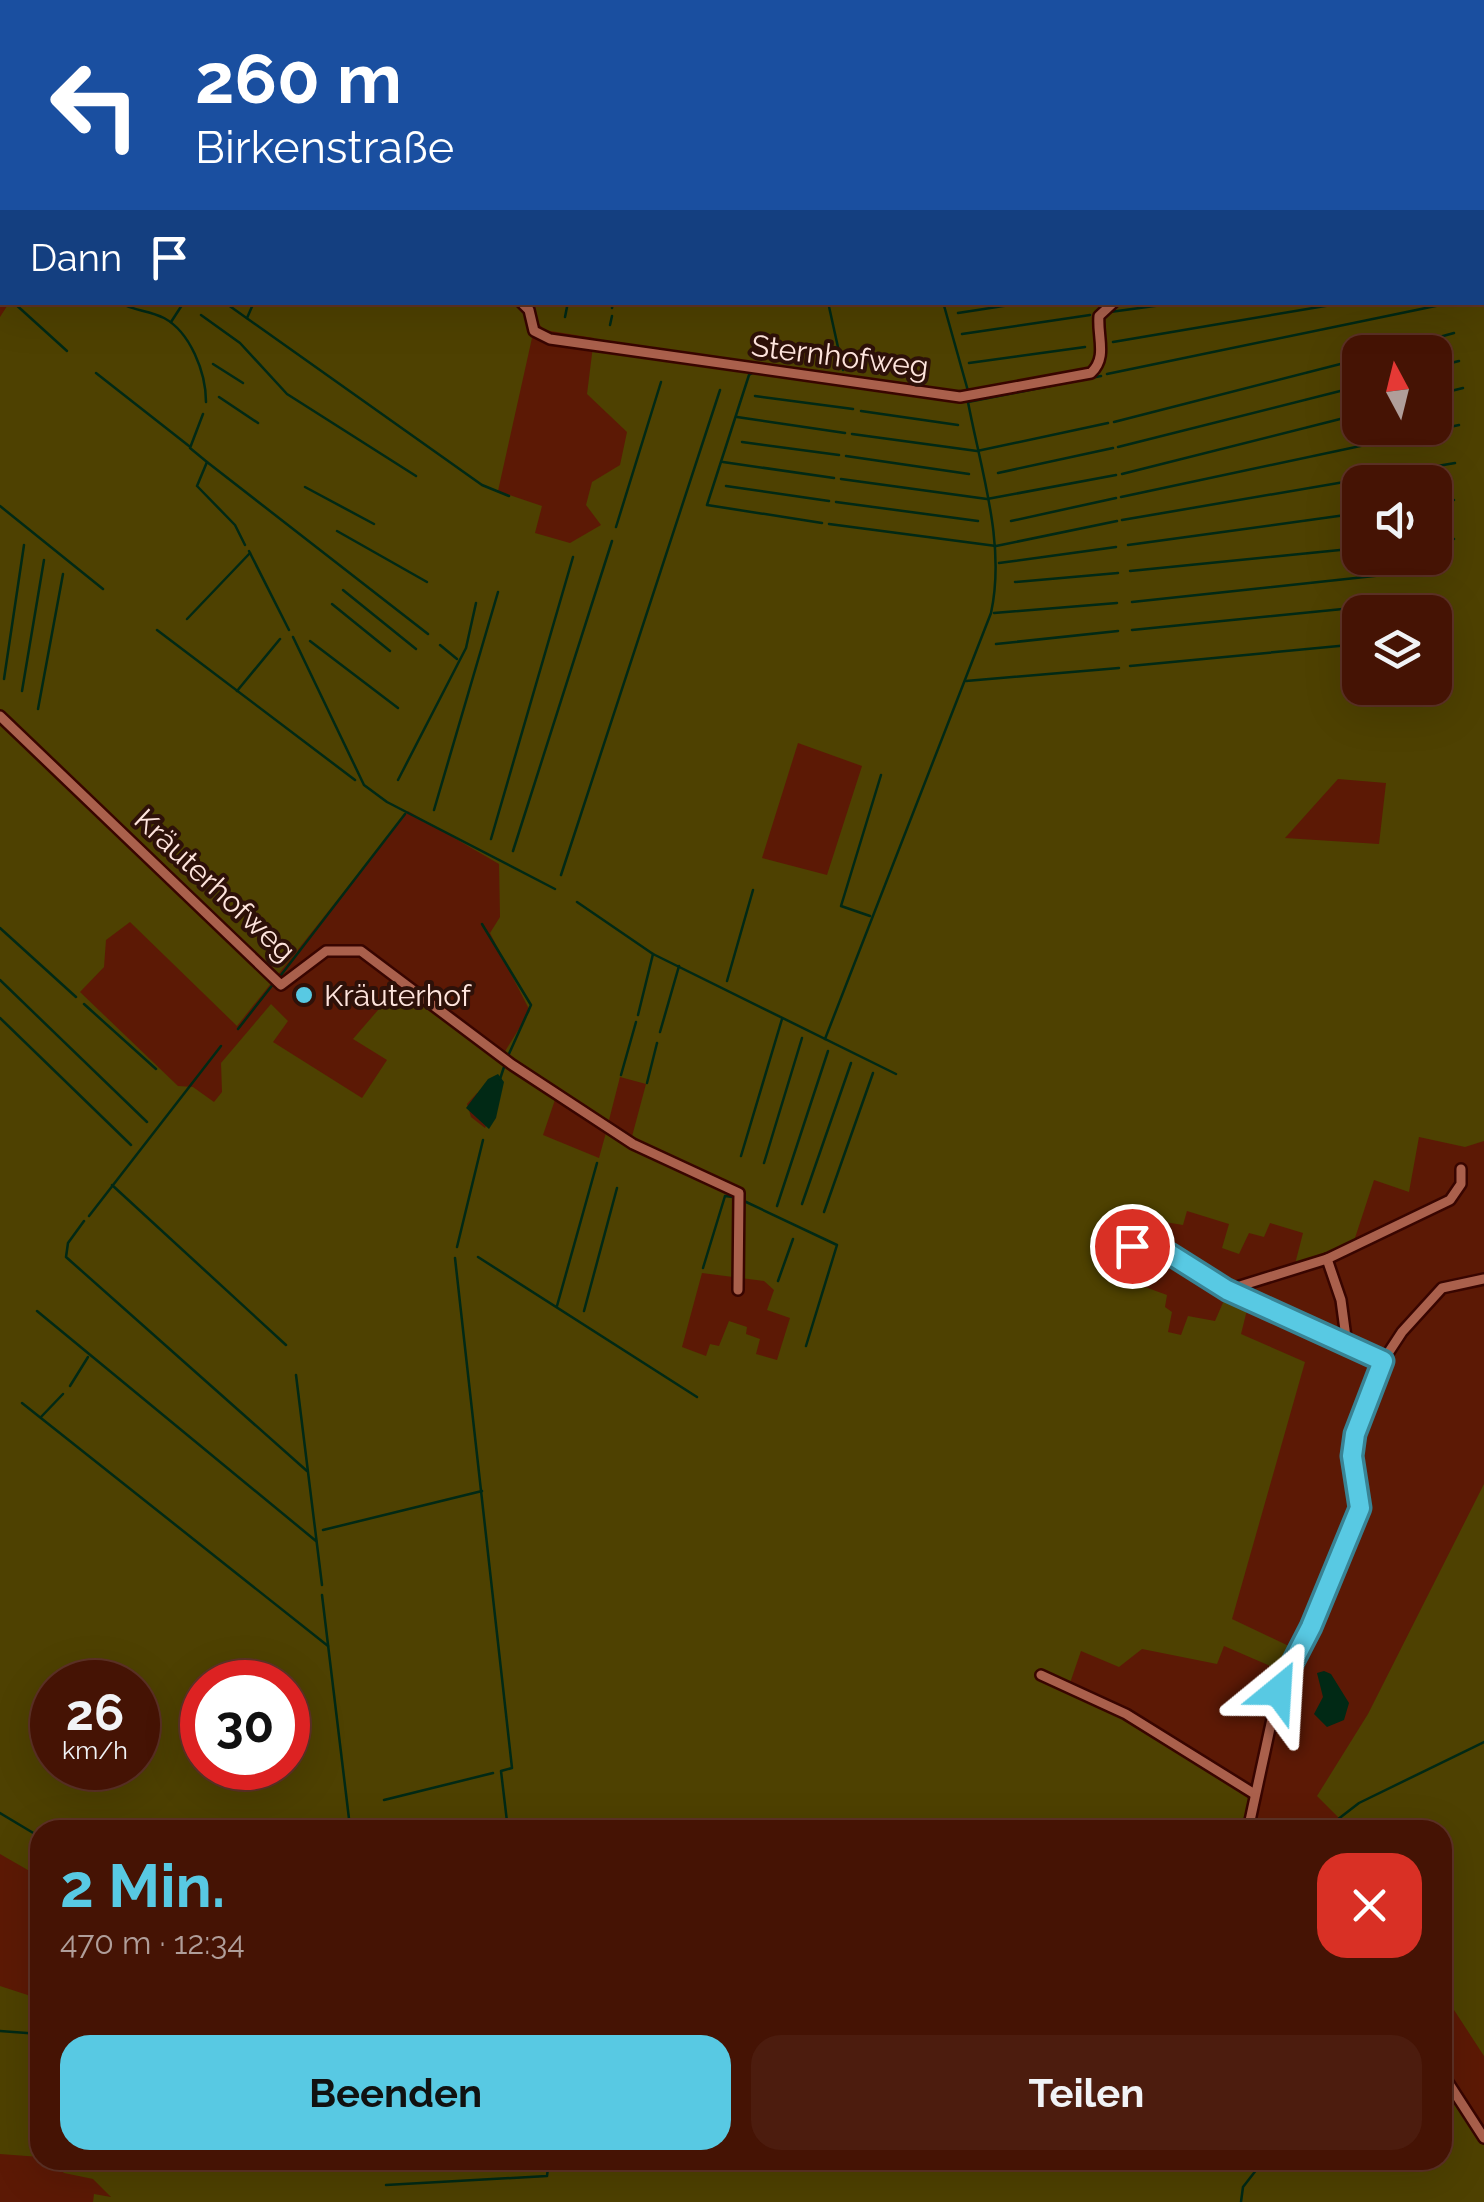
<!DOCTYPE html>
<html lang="de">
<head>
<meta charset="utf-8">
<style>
  body { margin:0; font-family:Raleway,sans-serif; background:#4c1c0e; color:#f1f3f6; height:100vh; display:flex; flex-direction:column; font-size:38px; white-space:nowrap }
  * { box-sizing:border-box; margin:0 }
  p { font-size:32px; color:#b09e9a }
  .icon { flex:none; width:55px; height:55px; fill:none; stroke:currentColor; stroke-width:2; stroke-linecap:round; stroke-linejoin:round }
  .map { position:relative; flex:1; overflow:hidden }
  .details { position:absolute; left:30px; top:1820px; width:1422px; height:350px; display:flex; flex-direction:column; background:#451304; border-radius:30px; box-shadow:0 10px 40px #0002,0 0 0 2px #5d3226 }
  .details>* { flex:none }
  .banner { position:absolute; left:0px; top:0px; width:1485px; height:305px; box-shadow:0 10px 40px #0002,0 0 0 2px #5d3226; background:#1a4fa0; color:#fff; overflow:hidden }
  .needle { width:65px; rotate:353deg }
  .buttons { position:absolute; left:1342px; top:335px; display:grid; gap:20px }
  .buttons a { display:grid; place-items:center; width:110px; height:110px; border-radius:20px; background:#451304; box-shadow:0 10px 40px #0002,0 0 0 2px #5d3226; font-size:50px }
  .speed { position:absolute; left:30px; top:1660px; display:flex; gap:20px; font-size:50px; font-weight:700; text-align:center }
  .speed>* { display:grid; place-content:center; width:130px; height:130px; border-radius:50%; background:#451304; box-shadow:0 10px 40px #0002,0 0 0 2px #5d3226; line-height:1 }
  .speed small { font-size:25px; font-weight:400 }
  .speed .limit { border:15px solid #d22; background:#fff; color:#111 }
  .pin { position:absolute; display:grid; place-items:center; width:85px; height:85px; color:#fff; margin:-42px; border:5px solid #fff; border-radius:50%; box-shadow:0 2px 10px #0007 }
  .me { position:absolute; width:110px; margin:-55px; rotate:27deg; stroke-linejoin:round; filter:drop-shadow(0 0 8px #0008) }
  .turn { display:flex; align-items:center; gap:35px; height:210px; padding:0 30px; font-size:45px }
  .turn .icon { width:130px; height:130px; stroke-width:2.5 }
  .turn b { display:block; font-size:70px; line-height:85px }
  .then { display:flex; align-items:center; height:95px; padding:0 30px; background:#0003; gap:20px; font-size:38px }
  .round { display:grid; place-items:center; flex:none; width:105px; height:105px; border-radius:30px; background:#4c1c0e }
  .head { display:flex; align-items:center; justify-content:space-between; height:170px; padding:0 30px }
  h1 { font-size:60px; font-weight:700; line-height:75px; color:#58c9e3 }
  .primary-button { display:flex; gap:20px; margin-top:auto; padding:20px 30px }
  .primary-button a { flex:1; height:115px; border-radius:30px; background:#58c9e3; color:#111; font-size:40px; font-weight:700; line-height:115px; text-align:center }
  .primary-button a+a { background:#4c1c0e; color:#f1f3f6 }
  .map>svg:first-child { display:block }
  .green { fill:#4e4101; fill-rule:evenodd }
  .water { fill:#012915 }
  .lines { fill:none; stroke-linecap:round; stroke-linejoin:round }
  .stream { stroke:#012915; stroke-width:2.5 }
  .street-casing { stroke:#380500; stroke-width:14 }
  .street { stroke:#aa604c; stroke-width:9 }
  .route-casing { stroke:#398394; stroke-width:25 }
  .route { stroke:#58c9e3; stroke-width:18 }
  .poi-dot { fill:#58c9e3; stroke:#2e1109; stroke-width:4 }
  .labels { text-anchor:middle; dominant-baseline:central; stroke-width:8; stroke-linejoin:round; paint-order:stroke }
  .street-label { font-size:30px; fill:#fee4dd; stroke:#2e1109 }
  .poi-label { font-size:30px; fill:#fee4dd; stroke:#2e1109; text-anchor:start }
</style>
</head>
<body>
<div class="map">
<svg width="1484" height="2202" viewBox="0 0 1484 2202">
  <rect width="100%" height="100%" fill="#5c1905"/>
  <g class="green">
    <path d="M73 0H1484V1141L1465 1147 1419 1137 1409 1192 1374 1180 1355 1238 1349 1245 1295 1264 1303 1233 1270 1223 1264 1237 1249 1233 1239 1254 1222 1248 1229 1224 1187 1211 1183 1225 1140 1218 1136 1242 1152 1251 1145 1287 1167 1295 1165 1307 1172 1312 1168 1332 1181 1335 1188 1316 1215 1321 1225 1298 1247 1310 1241 1334 1305 1362 1232 1619 1295 1649 1282 1671 1224 1646 1217 1664 1142 1649 1119 1667 1081 1651 1070 1683 1260 1790 1253 1830H40V1877L0 1854V317L9 303 1482 302V2ZM536 320 544 330 594 338 587 394 627 432 620 465 592 482 586 505 601 525 570 543 535 533 542 506 498 491ZM1360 352H1435V428H1360ZM1360 482H1435V558H1360ZM1360 612H1435V688H1360ZM798 743 862 766 827 875 762 858ZM1338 779 1386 783 1379 844 1285 838ZM408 811 499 864 500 917 490 933 530 1011 499 1061 397 988 353 1039 387 1060 362 1098 273 1042 288 1021 271 1004 221 1063 222 1092 214 1102 193 1087 178 1086 80 992 104 967 106 940 130 922 237 1026ZM620 1077 646 1084 630 1144 607 1129 599 1158 543 1135 558 1091 608 1124ZM477 1093 500 1098 485 1128 471 1117 467 1104ZM702 1273 764 1281 774 1290 767 1310 790 1318 777 1360 756 1354 760 1339 746 1334 747 1327 729 1321 719 1346 710 1344 706 1356 682 1347ZM52 1682H138V1768H52ZM202 1682H288V1768H202Z"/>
    <path d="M1484 1484V2056L1443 1993 1442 1830H1328L1341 1820 1317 1796 1368 1714Z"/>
    <path d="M0 1986 40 1999V2157L0 2154Z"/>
    <path d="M1443 2064 1484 2128V2202H93L94 2194 111 2197 93 2179 64 2173 50 2160H1442Z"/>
  </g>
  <g class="water">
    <path d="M498 1074 504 1082 496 1118 489 1129 466 1108 488 1079Z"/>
    <path d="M1324 1671 1331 1674 1349 1703 1344 1720 1327 1727 1314 1714 1323 1697 1317 1673Z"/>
  </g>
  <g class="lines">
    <g class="stream">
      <path d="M168 0 180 2"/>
      <path d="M273 0 285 2"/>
      <path d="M368 0 381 2"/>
      <path d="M467 0 479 2"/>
      <path d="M736 0 749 2"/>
      <path d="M254 2V0"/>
      <path d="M576 2V0"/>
      <path d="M0 41H2"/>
      <path d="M0 222 2 225"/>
      <path d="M13 302 67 351"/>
      <path d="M118 302C133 311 149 310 164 318 190 332 206 372 206 402"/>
      <path d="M224 302 482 485 509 496"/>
      <path d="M828 302 843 370"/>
      <path d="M943 302 968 391"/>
      <path d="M612 308 613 302"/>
      <path d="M1110 312 1184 302"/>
      <path d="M958 313 1029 302"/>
      <path d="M201 315 240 343 287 394 416 476"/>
      <path d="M565 317 568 302"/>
      <path d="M247 318 254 302"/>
      <path d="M171 322 184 302"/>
      <path d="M610 325 612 316"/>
      <path d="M962 334 1090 315"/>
      <path d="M1113 342 1331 305"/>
      <path d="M1385 352 1454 333"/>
      <path d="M969 363 1085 347"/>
      <path d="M213 364 243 383"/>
      <path d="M1435 367 1459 361"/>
      <path d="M754 372 749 375 707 505 822 523"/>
      <path d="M96 373 189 446"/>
      <path d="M1107 374 1450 303"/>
      <path d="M777 376 853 387"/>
      <path d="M874 390 968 402 1101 376"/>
      <path d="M1435 395 1463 388"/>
      <path d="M755 396 853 409"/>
      <path d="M219 397 258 423"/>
      <path d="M861 411 958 425"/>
      <path d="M203 414 190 448 207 462 197 486 235 525 245 545"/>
      <path d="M737 417 845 433"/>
      <path d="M1114 422 1360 359"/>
      <path d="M852 434 977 451 1108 423"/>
      <path d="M742 442 839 455"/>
      <path d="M1118 447 1360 386"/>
      <path d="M846 456 969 474"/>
      <path d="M207 462 428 634"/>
      <path d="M723 462 834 478"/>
      <path d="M998 473 1113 448"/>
      <path d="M1122 474 1360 414"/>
      <path d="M841 479 987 499 1116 475"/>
      <path d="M726 486 829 501"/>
      <path d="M305 487 374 524"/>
      <path d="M1121 497 1459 425"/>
      <path d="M836 502 978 521"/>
      <path d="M1435 503 1454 500"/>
      <path d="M0 506 103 589"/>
      <path d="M1122 520 1455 463"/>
      <path d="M1011 521 1116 498"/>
      <path d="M829 524 996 546 1117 521"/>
      <path d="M616 527 661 382"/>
      <path d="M337 531 427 582"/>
      <path d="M1435 541 1454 539"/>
      <path d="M1128 545 1360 513"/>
      <path d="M249 551 289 630"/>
      <path d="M999 563 1116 547"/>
      <path d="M1130 571 1360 548"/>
      <path d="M1015 582 1118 573"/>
      <path d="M343 590 416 649"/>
      <path d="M1132 602 1448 568"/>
      <path d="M332 604 390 651"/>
      <path d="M994 613 1117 603"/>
      <path d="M187 619 250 553"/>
      <path d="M157 630 355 780"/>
      <path d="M1132 630 1443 599"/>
      <path d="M293 637 364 785 387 802 555 889"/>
      <path d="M1435 637H1440"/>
      <path d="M310 641 398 708"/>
      <path d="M996 644 1118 631"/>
      <path d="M440 645 457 659"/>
      <path d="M1130 666 1360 644"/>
      <path d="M4 679 24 545"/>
      <path d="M966 681 1119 668"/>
      <path d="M22 691 44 560"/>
      <path d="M237 691 280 639"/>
      <path d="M38 709 63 574"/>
      <path d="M398 780 466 648 476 603"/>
      <path d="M434 810 498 592"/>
      <path d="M491 839 573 557"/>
      <path d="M513 851 612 541"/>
      <path d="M561 875 720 390"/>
      <path d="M577 902 653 954 896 1074"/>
      <path d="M870 916 841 906 881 775"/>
      <path d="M482 924 531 1005 508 1056"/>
      <path d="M0 928 76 997"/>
      <path d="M281 975 405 814"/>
      <path d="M0 980 147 1122"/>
      <path d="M727 981 753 890"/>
      <path d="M84 1004 156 1069"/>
      <path d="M638 1015 653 954"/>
      <path d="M0 1018 131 1145"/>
      <path d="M238 1029 274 983"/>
      <path d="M660 1032 679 966"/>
      <path d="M825 1039 991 613C1006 544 981 471 968 402"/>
      <path d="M621 1075 636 1022"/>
      <path d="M500 1079 504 1067"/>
      <path d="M647 1083 657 1043"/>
      <path d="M741 1156 782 1019"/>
      <path d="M764 1163 802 1038"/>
      <path d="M112 1185 286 1345"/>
      <path d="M744 1201 837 1245 806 1346"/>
      <path d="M802 1204 851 1063"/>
      <path d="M777 1206 828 1051"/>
      <path d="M824 1212 873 1073"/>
      <path d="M89 1216 221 1046"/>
      <path d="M84 1221 68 1243 66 1257 307 1471"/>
      <path d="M457 1247 483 1140"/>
      <path d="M478 1257 697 1397"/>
      <path d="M455 1258 512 1768 501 1771 508 1830"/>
      <path d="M703 1268 725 1196 733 1197"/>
      <path d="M778 1281 793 1239"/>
      <path d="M557 1306 597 1163"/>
      <path d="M37 1311 316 1541"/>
      <path d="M584 1311 617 1188"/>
      <path d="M296 1375 322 1585"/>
      <path d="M70 1386 88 1357"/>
      <path d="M22 1403 328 1646"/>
      <path d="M41 1417 63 1394"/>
      <path d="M323 1530 482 1491"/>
      <path d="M322 1595 350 1827"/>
      <path d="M384 1800 493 1773"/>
      <path d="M0 1813 40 1837"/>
      <path d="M1324 1830 1359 1803 1484 1742"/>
      <path d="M0 2031 40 2034"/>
      <path d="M163 2165 165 2160"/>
      <path d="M386 2185 547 2176 549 2160"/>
      <path d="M1241 2202 1243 2187 1264 2160"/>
    </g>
    <defs>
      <g id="street">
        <path d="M0 123 2 124"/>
        <path d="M1482 243H1484"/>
        <path d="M521 302 529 310 534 331 550 339 960 397 1091 373C1108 357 1097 337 1099 316L1114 302"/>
        <path d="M0 716 281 985 326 951H361L511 1064 633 1144 739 1193 738 1290"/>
        <path d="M1132 1246 1184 1261 1227 1290 1383 1361"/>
        <path d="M1327 1259 1341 1300 1347 1345"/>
        <path d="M1227 1290 1327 1259 1450 1200 1461 1184V1169"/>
        <path d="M1041 1675 1126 1714 1253 1793"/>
        <path d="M1248 1830 1278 1691 1311 1627 1360 1509 1352 1456 1355 1434 1383 1361 1402 1332 1442 1288 1484 1279"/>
        <path d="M1442 2073 1484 2138"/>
      </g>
    </defs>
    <use href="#street" class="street-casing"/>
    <use href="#street" class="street"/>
  </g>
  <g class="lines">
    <defs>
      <path id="route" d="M1132 1246 1170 1254 1227 1290 1383 1361 1355 1434 1352 1456 1360 1508 1311 1627 1278 1691"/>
    </defs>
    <use href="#route" class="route-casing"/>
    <use href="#route" class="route"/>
  </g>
  <circle class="poi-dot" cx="304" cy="995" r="10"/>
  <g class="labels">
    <g class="street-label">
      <text transform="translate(840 356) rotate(7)">Sternhofweg</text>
      <text transform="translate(215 885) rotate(43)">Kräuterhofweg</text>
    </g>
    <g class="poi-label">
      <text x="324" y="995">Kräuterhof</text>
    </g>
  </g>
</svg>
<div class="buttons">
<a><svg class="needle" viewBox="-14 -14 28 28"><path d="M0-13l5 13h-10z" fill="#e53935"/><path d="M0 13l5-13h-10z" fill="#b09e9a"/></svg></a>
<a><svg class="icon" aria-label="sound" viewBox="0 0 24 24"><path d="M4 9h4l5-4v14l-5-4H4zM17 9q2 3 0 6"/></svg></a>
<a><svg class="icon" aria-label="layers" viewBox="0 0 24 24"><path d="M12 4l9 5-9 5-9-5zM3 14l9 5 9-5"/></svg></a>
</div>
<div class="speed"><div>26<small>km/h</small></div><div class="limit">30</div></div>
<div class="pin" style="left:1132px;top:1246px;background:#d93025"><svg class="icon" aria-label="arrive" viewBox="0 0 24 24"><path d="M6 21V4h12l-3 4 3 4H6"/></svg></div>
<svg class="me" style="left:1278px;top:1691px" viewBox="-20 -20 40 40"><path d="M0-17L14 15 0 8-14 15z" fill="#58c9e3" stroke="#fff" stroke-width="4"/></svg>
<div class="banner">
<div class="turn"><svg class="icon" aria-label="left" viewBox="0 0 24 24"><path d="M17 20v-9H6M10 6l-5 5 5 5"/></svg><div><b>260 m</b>Birkenstraße</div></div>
<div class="then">Dann<svg class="icon" aria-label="arrive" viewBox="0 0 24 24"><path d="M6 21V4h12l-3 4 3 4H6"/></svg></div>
</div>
<section class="details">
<div class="head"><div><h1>2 Min.</h1><p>470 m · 12:34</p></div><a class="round" style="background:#d93025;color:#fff"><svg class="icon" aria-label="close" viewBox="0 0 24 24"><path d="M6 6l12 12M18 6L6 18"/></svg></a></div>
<div class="primary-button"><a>Beenden</a><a>Teilen</a></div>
</section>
</div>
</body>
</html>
